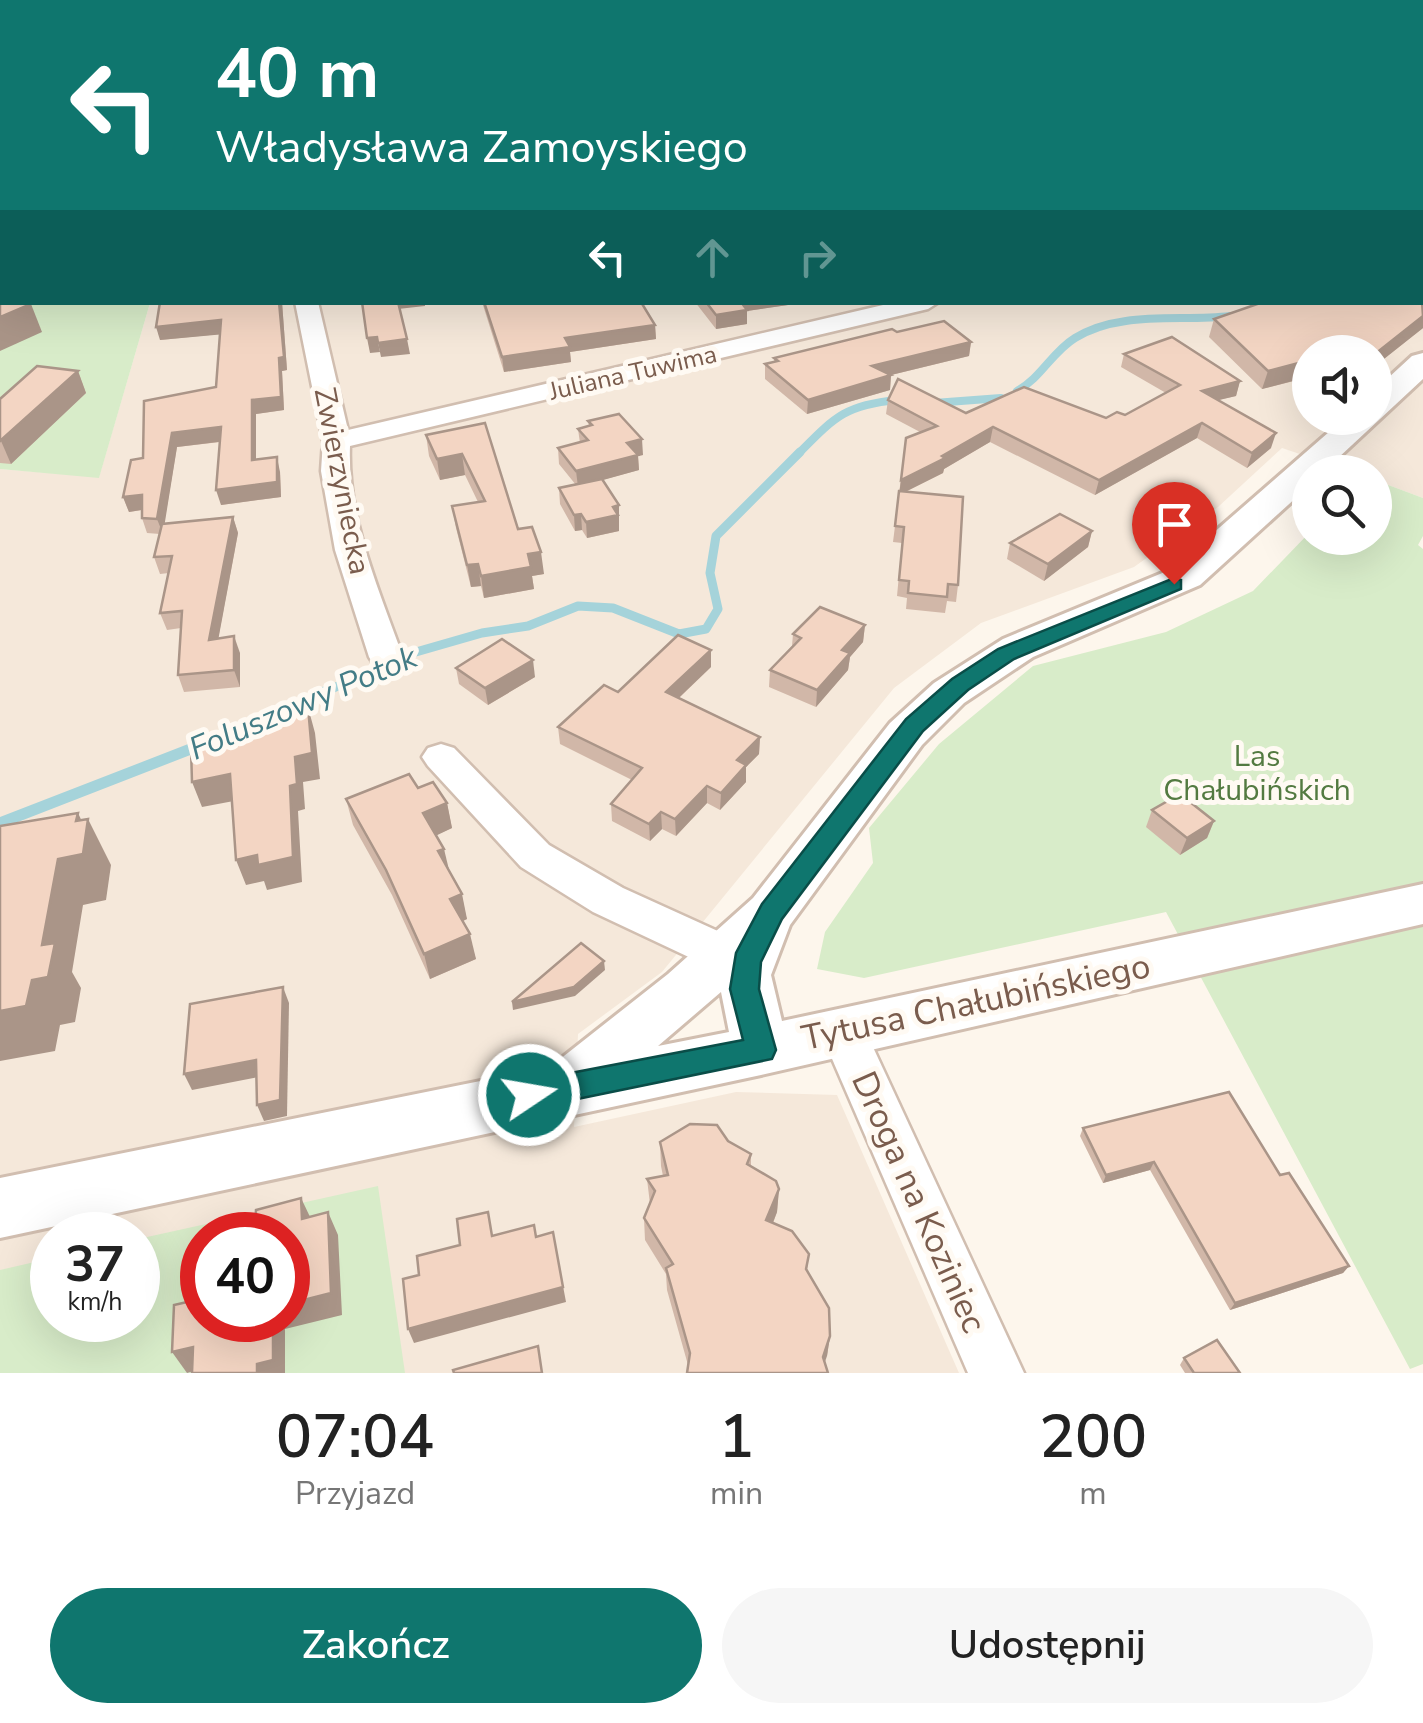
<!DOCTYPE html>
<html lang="pl">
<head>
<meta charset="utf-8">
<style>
  body { margin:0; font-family:"Nunito Sans",sans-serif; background:#f6f6f6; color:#222; height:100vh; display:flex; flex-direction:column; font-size:38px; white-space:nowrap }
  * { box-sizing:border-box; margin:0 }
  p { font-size:32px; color:#767676 }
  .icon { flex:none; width:55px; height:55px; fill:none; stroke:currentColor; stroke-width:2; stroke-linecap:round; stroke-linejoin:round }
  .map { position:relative; height:1373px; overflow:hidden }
  .drawer { display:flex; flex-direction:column; background:#fff; flex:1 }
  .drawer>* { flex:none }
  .banner { position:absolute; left:0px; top:0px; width:1425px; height:305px; box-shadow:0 10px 40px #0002; background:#0f766e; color:#fff; overflow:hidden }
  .controls { position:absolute; left:1292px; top:335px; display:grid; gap:20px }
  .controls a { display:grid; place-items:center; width:100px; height:100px; border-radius:50%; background:#fff; box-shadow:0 10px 40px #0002; font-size:50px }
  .speed { position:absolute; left:30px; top:1212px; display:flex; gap:20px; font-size:50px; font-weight:700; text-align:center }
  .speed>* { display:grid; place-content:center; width:130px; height:130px; border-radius:50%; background:#fff; box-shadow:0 10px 40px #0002; line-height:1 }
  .speed small { font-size:25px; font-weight:400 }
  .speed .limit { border:15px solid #d22; background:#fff; color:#111 }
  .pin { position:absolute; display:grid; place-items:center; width:85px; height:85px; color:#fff; margin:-102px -42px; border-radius:50% 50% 50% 0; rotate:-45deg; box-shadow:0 0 10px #0007 }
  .pin .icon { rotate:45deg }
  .me { position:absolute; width:110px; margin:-55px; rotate:78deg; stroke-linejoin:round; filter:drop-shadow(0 0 8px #0008) }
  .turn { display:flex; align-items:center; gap:35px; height:210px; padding:0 50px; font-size:45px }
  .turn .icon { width:130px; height:130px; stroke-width:2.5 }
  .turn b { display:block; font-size:70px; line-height:85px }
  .lanes { display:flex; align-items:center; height:95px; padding:0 50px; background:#0003; justify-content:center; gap:50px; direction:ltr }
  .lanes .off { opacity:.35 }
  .eta { display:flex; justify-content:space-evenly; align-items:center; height:170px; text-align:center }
  .eta b { font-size:60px; font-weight:600; line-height:70px }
  .action { display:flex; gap:20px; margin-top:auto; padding:20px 50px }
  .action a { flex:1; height:115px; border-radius:60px; background:#0f766e; color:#fff; font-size:40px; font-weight:600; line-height:115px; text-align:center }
  .action a+a { background:#f6f6f6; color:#222 }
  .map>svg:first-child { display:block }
  .residential { fill:#f5e8da; fill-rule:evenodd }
  .green { fill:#d8ecc9; fill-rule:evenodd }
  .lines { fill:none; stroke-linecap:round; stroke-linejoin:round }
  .stream-far2 { stroke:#a5d3da; stroke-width:8 }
  .stream-far1 { stroke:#a5d3da; stroke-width:9 }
  .stream { stroke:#a5d3da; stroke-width:11 }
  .minor-casing { stroke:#d1beb0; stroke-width:5 }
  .tertiary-casing { stroke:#d1beb0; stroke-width:6 }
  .minor { fill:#fff; fill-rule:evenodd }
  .tertiary { fill:#fff; fill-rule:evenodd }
  .wall { fill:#d1b7a8 }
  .shaded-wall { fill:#aa9588 }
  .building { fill:#f3d5c3; stroke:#aa9588; stroke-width:2.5 }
  .route { fill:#0f766e; stroke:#0a4d48; stroke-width:2.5 }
  .labels { text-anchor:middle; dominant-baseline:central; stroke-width:10; stroke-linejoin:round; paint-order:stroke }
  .far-street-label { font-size:25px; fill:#7a5c4d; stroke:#fffaf3 }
  .street-label { font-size:30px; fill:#7a5c4d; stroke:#fffaf3 }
  .park-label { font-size:30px; fill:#537a41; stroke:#fffaf3 }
  .water-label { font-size:32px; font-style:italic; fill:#437c86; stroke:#fffaf3 }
  .near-street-label { font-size:35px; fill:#7a5c4d; stroke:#fffaf3 }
</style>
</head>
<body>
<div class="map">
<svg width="1423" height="1373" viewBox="0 0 1423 1373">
  <rect width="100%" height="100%" fill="#fdf6ec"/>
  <path class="residential" d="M859 0H1423V498L1375 480V472H1353L1282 448 1218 507 1134 567 981 623 894 688 662 972 578 1034 574 1127 736 1092 837 1095 959 1373H0V469L99 477 150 303 1422 302V2ZM1310 352H1375V418H1310ZM52 1235H138V1320H52ZM202 1235H288V1320H202Z"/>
  <g class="green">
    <path d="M0 255 2 302 150 303 99 478 0 469Z"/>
    <path d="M1375 480 1423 498V536L1418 545 1423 549V1364L1410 1369 1166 912 864 978 817 969 825 932 873 863 869 828 939 744 1033 666 1166 632 1253 591 1310 532V538H1375Z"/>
    <path d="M378 1186 405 1373H0V1270L52 1258V1320H138V1239ZM202 1235H288V1320H202Z"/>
  </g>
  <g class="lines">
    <g class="stream-far2">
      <path d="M1017 391C1041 378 1052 352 1075 338 1120 310 1180 322 1230 316"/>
      <path d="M934 403 1001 398"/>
      <path d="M797 455C834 418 844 405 897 400"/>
    </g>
    <path class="stream-far1" d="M323 693 402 656 482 633 528 626 578 606 613 608 679 634 706 629 718 609 710 573 716 536 800 452"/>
    <g class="stream">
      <path d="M271 717 329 690"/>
      <path d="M0 823 255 724"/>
    </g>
    <defs>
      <g id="minor">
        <path d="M215 0H246L247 2H217Z"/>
        <rect x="1422" y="156" width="1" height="12"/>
        <path d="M1423 289V303L1421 302Z"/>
        <path d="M295 302H318L348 430 896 302H939L928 309 350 446C347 518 379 590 403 657L398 665H374L369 657 335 550 321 471 323 441Z"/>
        <path d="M441 744 454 748 549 845 623 888 742 942 749 955 742 968 727 973 712 968 593 912 521 867 428 766 422 757 428 748Z"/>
        <path d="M843 1011 859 1017 1024 1373H968L820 1031 827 1017Z"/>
      </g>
      <path id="tertiary" d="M1423 353V379L1323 472H1310V485L1200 585 1033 657 964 703 922 745 790 925 771 975 782 1021 1423 884V924L761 1075 0 1238V1178L550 1067 668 974 753 898 890 723 934 683 1003 639 1172 569 1345 418H1375V390L1412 356ZM721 992 729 1032 658 1046Z"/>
    </defs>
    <use href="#minor" class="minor-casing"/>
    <use href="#tertiary" class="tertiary-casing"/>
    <use href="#minor" class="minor"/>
    <use href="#tertiary" class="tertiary"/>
  </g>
  <g class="wall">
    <path d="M160 302H282L287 370 282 371 284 410 256 414V460L280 472 281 497 221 505 220 442 177 447 164 524 233 517 238 533 218 639 240 653V687L184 692 178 675 181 628 167 630 160 613 169 573 160 574 154 557 160 534 147 533 142 518V510L129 512 123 497 143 458 216 387 220 334 160 340Z"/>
    <path d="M482 302H641L655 325 656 339 570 352 571 362 504 372Z"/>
    <path d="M695 302H788V305L747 311V324L716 329Z"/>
    <path d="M1423 302V328L1375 366V352H1310V377L1262 389 1209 337 1214 319Z"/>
    <path d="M897 332 971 342 969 356 891 375 890 390 807 414 765 379V364L774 362V358Z"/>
    <path d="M1124 354 1240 381 1236 396 1218 400 1271 448 1247 468 1197 438 1095 495 990 442 944 469 943 473 905 492 958 585 956 602 947 601 945 613 906 609 907 598 897 596 902 543 893 542 906 438 920 432 886 414 888 400 966 413 1106 418 1125 415 1166 393 1121 367Z"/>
    <path d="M78 371 86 393 11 464 0 463V399Z"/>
    <path d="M588 421 643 455 638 456 639 470 602 480 619 505V531L587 538 582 530 575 531 560 504 559 488 576 485 559 464 558 448 580 443 578 429 589 426Z"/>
    <path d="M485 423 518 529 544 574 532 576 534 589 484 598 481 586 471 587 456 528 452 506 478 502 465 475 440 480 429 456 426 435Z"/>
    <path d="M1092 531 1088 547 1044 581 1007 559 1010 543Z"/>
    <path d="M865 625 863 642 850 657 848 670 816 707 769 687 770 670 792 646 793 634Z"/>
    <path d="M711 667 679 698 760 737 759 754 746 767V782L720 810 707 803 676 836 662 829 650 841 612 821 611 804 632 780 560 744 558 727 618 692Z"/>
    <path d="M456 668 535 677 488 705 459 684Z"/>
    <path d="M418 788 447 803 452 828 436 835 467 919 463 921 476 959 430 979 392 895 353 825 346 799Z"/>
    <path d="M1152 810 1214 821 1207 838 1180 855 1146 827Z"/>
    <path d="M1083 1128 1280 1175 1349 1266 1343 1273 1230 1310 1150 1170 1103 1183 1080 1136Z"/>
    <path d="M728 1141 751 1154V1167L779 1189 777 1212 773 1223 809 1254 807 1270 830 1336 827 1356 688 1365 667 1290 666 1274 645 1240 644 1218 650 1204 647 1179 663 1176 661 1166 660 1142Z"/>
    <path d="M1184 1358 1240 1373H1185L1180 1365Z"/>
  </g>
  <g class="shaded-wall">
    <path d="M193 0H214L213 2H184Z"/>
    <path d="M279 302H282L287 370 282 371 284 410 256 414V475L252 460V400L279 358Z"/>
    <path d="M397 302H425V306L398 309Z"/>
    <path d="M737 302H788V305L747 311V324L716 329V315Z"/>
    <path d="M31 304 42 332 0 351V317Z"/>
    <path d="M1423 316V328L1375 366V354Z"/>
    <path d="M221 320 225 334 160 340 156 327Z"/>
    <path d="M655 325 656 339 570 352 571 362 504 372 502 357 565 338Z"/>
    <path d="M377 337 380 352 370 353 367 338Z"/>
    <path d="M407 339 410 354 381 357 378 343Z"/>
    <path d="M971 342 969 356 891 375 890 390 807 414 808 400 872 366Z"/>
    <path d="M1310 360V371L1308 377 1262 389 1268 371Z"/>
    <path d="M78 371 86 393 11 464 1 441Z"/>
    <path d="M1240 381 1236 396 1198 405 1202 391Z"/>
    <path d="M1202 423 1197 438 1095 495 1099 480Z"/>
    <path d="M221 427 226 441 177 447 163 534 157 519 172 433Z"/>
    <path d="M993 427 990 442 944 469 943 473 899 495 901 480Z"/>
    <path d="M1276 433 1271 448 1247 468 1252 453Z"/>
    <path d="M642 439 643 455 638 456 639 470 578 487 576 471 627 443Z"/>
    <path d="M462 454 465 475 440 480 437 459Z"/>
    <path d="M277 457 280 472 281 497 221 505 216 490Z"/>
    <path d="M142 495 147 509 129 512 123 497Z"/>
    <path d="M619 505V531L587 538 586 522 613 507Z"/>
    <path d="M581 514 582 530 575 531 574 515Z"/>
    <path d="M233 517 238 533 215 657 209 640Z"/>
    <path d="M1092 531 1088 547 1044 581 1048 564Z"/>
    <path d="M541 552 544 574 532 576 534 589 484 598 481 576 528 554Z"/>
    <path d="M478 564 481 586 471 587 467 565Z"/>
    <path d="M865 625 863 642 850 657 848 670 816 707 817 690 842 650Z"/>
    <path d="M234 636 240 653V687L234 670Z"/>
    <path d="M711 650V667L667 709 666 692Z"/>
    <path d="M533 660 535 677 488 705 485 688Z"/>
    <path d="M308 707 315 733 320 779 303 782 305 809 298 811 302 882 267 890 264 881 246 885 236 860 290 786 295 757Z"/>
    <path d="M760 737 759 754 746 767V782L720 810 721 793 737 760Z"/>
    <path d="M230 774 239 800 202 807 192 782Z"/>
    <path d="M707 786V803L676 836 675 819Z"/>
    <path d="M447 803 452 828 429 839 423 813Z"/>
    <path d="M661 812 662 829 650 841 649 824Z"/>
    <path d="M78 813 86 830 88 819 111 865 106 900 83 905 72 972 81 988 75 1022 60 1025 55 1051 0 1061V1011L32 980 42 945 58 859 76 821Z"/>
    <path d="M1214 821 1207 838 1180 855 1187 838Z"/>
    <path d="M444 849 450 874 438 851Z"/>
    <path d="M462 894 467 919 456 924 450 899Z"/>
    <path d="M470 934 476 959 430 979 424 954Z"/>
    <path d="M604 961 605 970 575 996 513 1010 512 1002Z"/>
    <path d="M283 987 289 1003 287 1116 264 1121 257 1105Z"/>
    <path d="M256 1060 263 1076 192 1090 184 1074Z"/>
    <path d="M1154 1162 1150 1170 1103 1183 1106 1175Z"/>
    <path d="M779 1189 777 1212 765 1243 766 1220Z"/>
    <path d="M301 1198 312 1221 302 1219Z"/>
    <path d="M328 1212 338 1235 342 1315 285 1329V1373H257V1364L273 1320H288V1304Z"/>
    <path d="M553 1232 566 1302 414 1343 408 1329Z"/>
    <path d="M1349 1266 1343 1273 1230 1310 1235 1303Z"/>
    <path d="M830 1336 827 1356 821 1373 823 1357Z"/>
    <path d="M193 1347 207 1367 187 1373 172 1352Z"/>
  </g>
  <g class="building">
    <path d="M0 0H193L184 2H2V11H0Z"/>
    <path d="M532 0H638V2H530Z"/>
    <path d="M720 0H970L968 2H720Z"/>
    <path d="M1037 0H1423V9L1422 2H1039Z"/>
    <path d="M1422 44H1423L1422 108Z"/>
    <path d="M0 292 2 293V302H27L31 304 0 317Z"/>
    <path d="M160 302H279L284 357 279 358 281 397 252 400V460L277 457V482L216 490 221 427 172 433 157 519 142 518V495L123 497 131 460 143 458 144 401 216 387 221 320 156 327Z"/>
    <path d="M362 302H398L407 339 378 343 377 337 367 338Z"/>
    <path d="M484 302H641L655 325 565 338 570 347 502 357Z"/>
    <path d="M706 302H741L747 310 716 315Z"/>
    <path d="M1263 302H1422L1423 316 1375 354V352H1310V360L1268 371 1214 319Z"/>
    <path d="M944 321 971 342 872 366 891 375 808 400 765 364 778 361 774 358 892 329 897 332Z"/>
    <path d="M1172 337 1240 381 1202 391 1276 433 1252 453 1202 423 1099 480 993 427 942 456 945 458 901 480 906 438 937 426 888 400 898 379 966 413 1024 387 1106 418 1117 412 1125 415 1180 385 1124 354Z"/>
    <path d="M37 366 78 371 0 441V399Z"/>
    <path d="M619 414 642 439 627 443 638 455 576 471 558 448 588 440 578 429 592 425 588 421Z"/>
    <path d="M485 423 518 529 532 527 541 552 528 554 531 567 481 576 478 564 467 565 452 506 485 501 462 454 437 459 426 435Z"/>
    <path d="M602 479 619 505 613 507 618 515 586 522 581 514 574 515 559 488Z"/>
    <path d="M899 491 963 497 958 585 948 584 947 597 908 593 909 581 899 580 904 527 895 526Z"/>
    <path d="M1060 514 1092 531 1048 564 1010 543Z"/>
    <path d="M233 517 209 640 234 636V670L178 675 182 611 160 613 172 556 154 557 162 524Z"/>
    <path d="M820 607 865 625 842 650 850 653 817 690 770 670 801 638 793 634Z"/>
    <path d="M678 635 711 650 666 692 760 737 737 760 746 765 721 793 707 786 675 819 661 812 649 824 611 804 642 768 558 727 604 685 618 692Z"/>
    <path d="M502 639 533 660 485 688 456 668Z"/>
    <path d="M308 707 312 753 295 757 297 784 290 786 293 857 258 865 257 855 236 860 230 774 192 782 191 748 246 737 245 720Z"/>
    <path d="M409 774 418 788 433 782 447 803 423 813 444 849 438 851 462 894 450 899 470 934 424 954 386 870 346 799Z"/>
    <path d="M1180 794 1214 821 1187 838 1152 810Z"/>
    <path d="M78 813 76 821 88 819 83 854 58 859 42 945 55 943 48 977 32 980 26 1006 0 1011V826Z"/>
    <path d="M581 943 604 961 574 987 512 1002Z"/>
    <path d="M283 987 280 1100 257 1105 256 1060 184 1074 190 1004Z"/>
    <path d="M1229 1092 1280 1175 1289 1173 1349 1266 1235 1303 1154 1162 1106 1175 1083 1128Z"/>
    <path d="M690 1124 717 1125 728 1141 751 1154 747 1164 776 1181 779 1189 766 1220 792 1231 809 1254 806 1269 829 1308 830 1336 823 1357 828 1373H687L690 1353 666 1268 673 1264 644 1218 655 1191 647 1179 668 1175 660 1142Z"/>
    <path d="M301 1198 302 1219 328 1212 331 1293 288 1304V1235H231L255 1229 256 1210Z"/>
    <path d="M488 1212 492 1236 534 1225 536 1237 553 1232 563 1287 408 1329 403 1279 419 1275 417 1256 460 1245 457 1219Z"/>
    <path d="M202 1242V1320H273V1360L257 1364V1373H192L193 1347 172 1352 174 1305 196 1300 198 1243Z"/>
    <path d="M1217 1340 1240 1373H1194L1184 1358Z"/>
    <path d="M538 1346 542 1373H454L453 1370Z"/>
  </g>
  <path class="route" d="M1174 578 1181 580V589L1014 659 968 690 923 731 782 919 761 962 759 989 776 1050 772 1059 529 1109 518 1105 513 1095 518 1085 529 1081 743 1040 730 989 736 953 762 904 906 719 952 679 998 649Z"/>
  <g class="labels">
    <g class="far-street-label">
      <text transform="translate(633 373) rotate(-13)">Juliana Tuwima</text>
    </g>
    <g class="street-label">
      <text transform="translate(342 481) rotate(79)">Zwierzyniecka</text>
    </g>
    <g class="park-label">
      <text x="1257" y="756">Las<tspan x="1257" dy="34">Chałubińskich</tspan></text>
    </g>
    <g class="water-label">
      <text transform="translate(303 703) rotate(-23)">Foluszowy Potok</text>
    </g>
    <g class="near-street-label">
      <text transform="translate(976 1002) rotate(-12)">Tytusa Chałubińskiego</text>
      <text transform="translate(919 1202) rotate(66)">Droga na Koziniec</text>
    </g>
  </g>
</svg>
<div class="controls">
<a><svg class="icon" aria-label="sound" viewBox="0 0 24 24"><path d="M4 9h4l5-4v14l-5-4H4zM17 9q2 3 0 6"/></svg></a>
<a><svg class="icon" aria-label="search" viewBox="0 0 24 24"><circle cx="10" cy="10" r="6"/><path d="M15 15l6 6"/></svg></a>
</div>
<div class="speed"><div>37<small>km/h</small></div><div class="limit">40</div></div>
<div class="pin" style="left:1174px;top:584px;background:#d93025"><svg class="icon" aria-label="arrive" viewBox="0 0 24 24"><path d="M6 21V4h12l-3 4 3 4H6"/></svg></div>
<svg class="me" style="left:529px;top:1095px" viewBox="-20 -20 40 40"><circle r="17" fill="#0f766e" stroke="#fff" stroke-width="3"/><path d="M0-11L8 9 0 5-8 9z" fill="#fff"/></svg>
<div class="banner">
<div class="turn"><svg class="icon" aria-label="left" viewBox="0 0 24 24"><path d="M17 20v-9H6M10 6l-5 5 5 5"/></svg><div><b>40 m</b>Władysława Zamoyskiego</div></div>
<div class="lanes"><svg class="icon" aria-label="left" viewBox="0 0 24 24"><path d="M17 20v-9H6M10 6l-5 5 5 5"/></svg><svg class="icon off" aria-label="ahead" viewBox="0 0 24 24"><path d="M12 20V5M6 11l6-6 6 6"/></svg><svg class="icon off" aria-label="right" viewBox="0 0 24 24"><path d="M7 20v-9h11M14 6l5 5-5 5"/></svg></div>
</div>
</div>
<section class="drawer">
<div class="eta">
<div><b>07:04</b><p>Przyjazd</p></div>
<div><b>1</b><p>min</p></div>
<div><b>200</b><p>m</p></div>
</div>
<div class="action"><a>Zakończ</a><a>Udostępnij</a></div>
</section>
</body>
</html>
